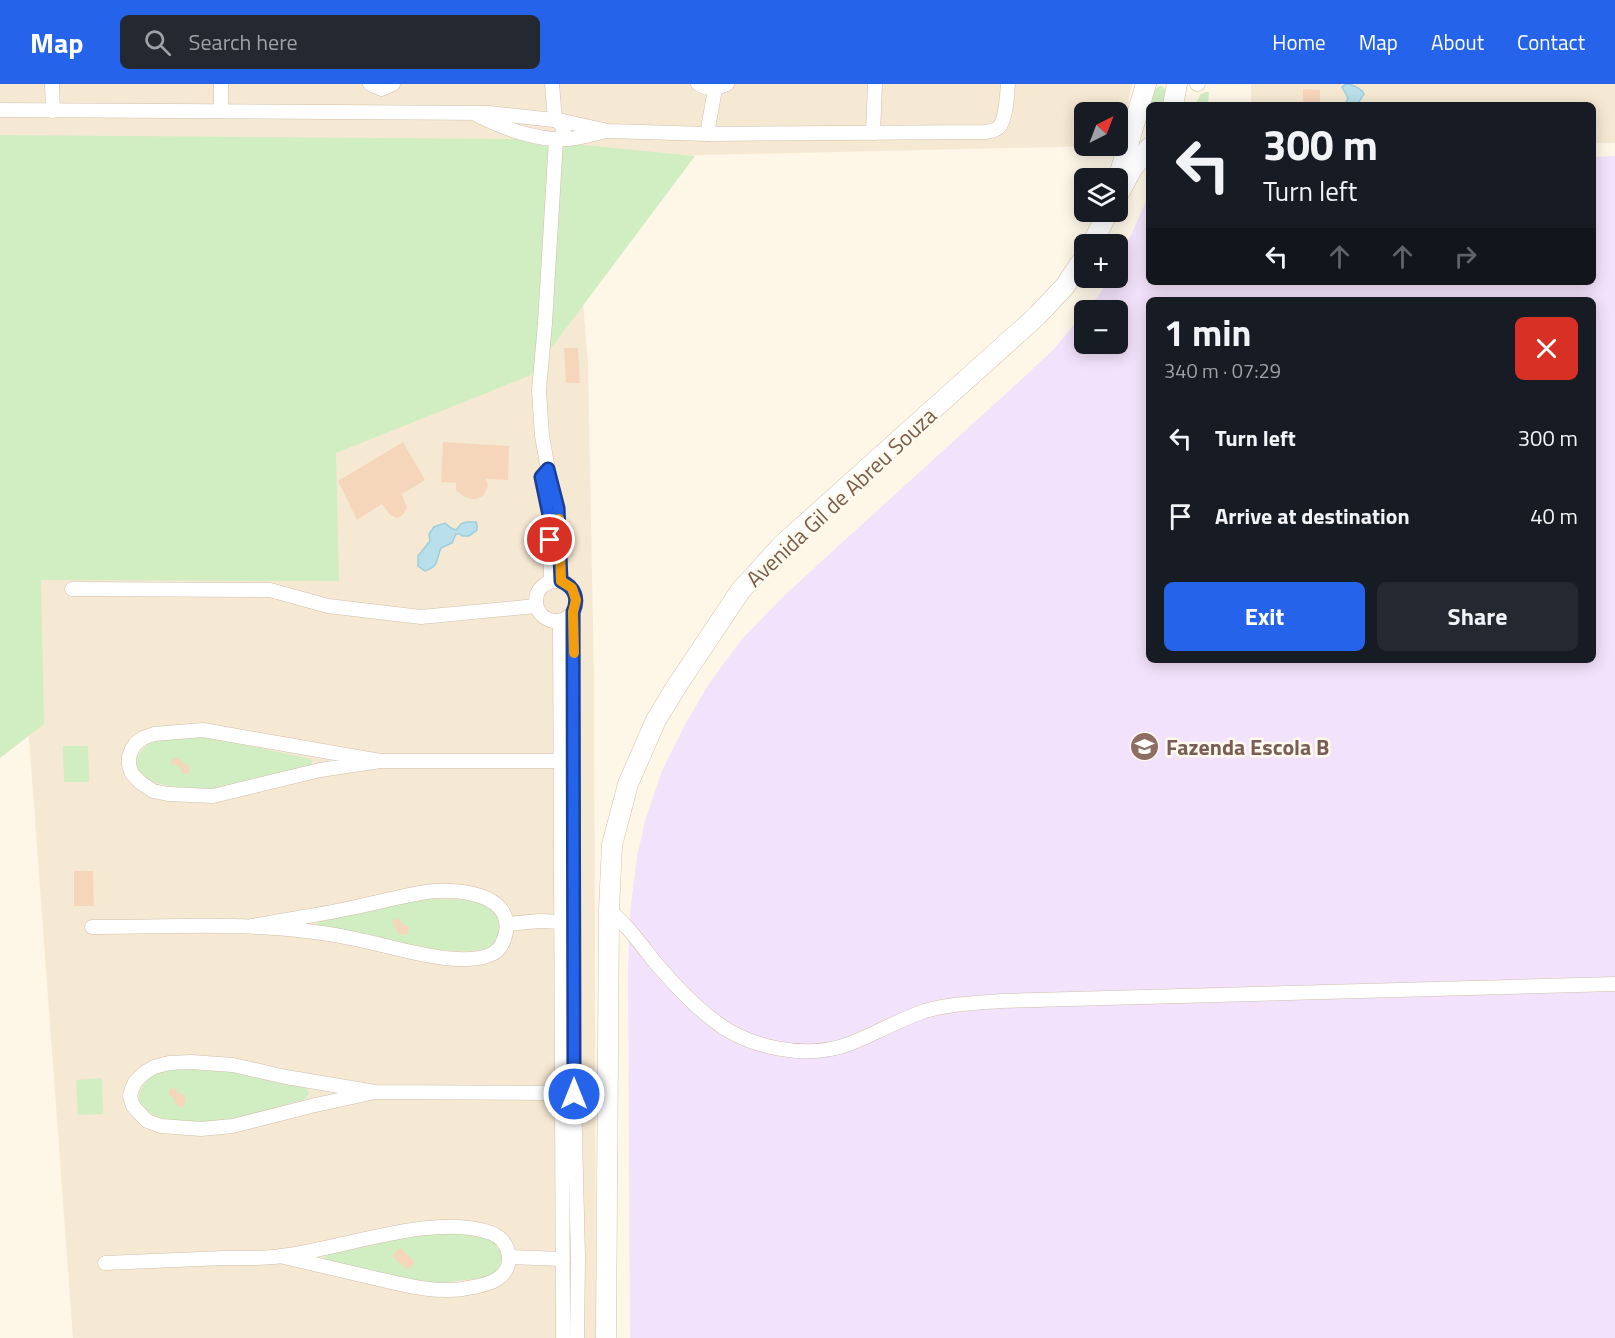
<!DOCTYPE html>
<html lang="en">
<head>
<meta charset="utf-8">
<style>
  body { margin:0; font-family:"Titillium Web",sans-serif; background:#242831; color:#f1f3f6; height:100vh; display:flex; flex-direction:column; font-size:22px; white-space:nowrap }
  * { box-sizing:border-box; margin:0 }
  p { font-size:20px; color:#9ea1a6 }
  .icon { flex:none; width:33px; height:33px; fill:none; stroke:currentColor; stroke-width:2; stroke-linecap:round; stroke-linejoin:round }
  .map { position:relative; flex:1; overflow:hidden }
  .side { position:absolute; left:1146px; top:213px; width:450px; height:366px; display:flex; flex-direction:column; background:#171b24; border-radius:9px; box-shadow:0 3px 15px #0003 }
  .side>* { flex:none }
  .top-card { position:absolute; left:1146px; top:18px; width:450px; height:183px; border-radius:9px; box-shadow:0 3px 15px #0003; background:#171b24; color:#f1f3f6; overflow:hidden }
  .needle { width:39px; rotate:42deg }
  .controls { position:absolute; left:1074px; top:18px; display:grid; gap:12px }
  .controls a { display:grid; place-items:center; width:54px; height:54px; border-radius:9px; background:#171b24; box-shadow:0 3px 15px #0003; font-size:30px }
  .pin { position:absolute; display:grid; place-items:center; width:51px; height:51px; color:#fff; margin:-26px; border:3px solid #fff; border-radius:50%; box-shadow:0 2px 6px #0007 }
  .me { position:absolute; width:66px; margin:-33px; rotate:0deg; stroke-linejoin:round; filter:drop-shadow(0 0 4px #0008) }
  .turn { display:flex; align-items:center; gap:21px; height:126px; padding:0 18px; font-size:27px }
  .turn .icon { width:78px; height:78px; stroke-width:2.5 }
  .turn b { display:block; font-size:42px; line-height:51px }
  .lanes { display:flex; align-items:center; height:57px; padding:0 18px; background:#0003; justify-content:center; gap:30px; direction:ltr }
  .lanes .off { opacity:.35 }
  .round { display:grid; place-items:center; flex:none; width:63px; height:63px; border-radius:9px; background:#242831 }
  .overview { display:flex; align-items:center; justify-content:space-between; height:102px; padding:0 18px }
  h1 { font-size:36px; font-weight:700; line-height:45px }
  .primary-button { display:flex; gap:12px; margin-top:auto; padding:12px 18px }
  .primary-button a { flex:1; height:69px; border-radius:9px; background:#2563eb; color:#fff; font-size:24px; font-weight:700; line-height:69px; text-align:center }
  .primary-button a+a { background:#242831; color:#f1f3f6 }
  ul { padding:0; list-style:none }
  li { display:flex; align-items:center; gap:18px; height:78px; padding:0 18px }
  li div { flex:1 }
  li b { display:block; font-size:22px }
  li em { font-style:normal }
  header { display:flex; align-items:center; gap:36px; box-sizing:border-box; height:84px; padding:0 30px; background:#2563eb; color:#fff }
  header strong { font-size:28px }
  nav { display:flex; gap:33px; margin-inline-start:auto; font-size:21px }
  .search { width:420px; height:54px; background:#242831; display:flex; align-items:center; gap:15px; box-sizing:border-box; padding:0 21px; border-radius:9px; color:#9ea1a6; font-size:22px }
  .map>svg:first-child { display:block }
  .residential { fill:#f6e9d3 }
  .education { fill:#f3e2fb; fill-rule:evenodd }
  .green { fill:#d1edc2 }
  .water { fill:#b8dfea; stroke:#9dcedc; stroke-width:1.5 }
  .building { fill:#f6d6bb }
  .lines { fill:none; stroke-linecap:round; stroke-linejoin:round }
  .street-casing { stroke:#d1beaa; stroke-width:15 }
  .secondary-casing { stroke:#d7c1aa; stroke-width:21 }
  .street { stroke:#fff; stroke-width:14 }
  .secondary { stroke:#fff; stroke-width:20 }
  .route-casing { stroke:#184099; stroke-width:15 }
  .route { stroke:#2563eb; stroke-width:10 }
  .slow { stroke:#f59e0b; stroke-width:10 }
  .labels { text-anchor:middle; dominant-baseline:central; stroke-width:5; stroke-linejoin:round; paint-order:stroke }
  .street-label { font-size:22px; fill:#7a5d48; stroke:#fff9ee }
  .education-label { font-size:22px; font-weight:bold; fill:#785e54; stroke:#fff9ee; text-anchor:start }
</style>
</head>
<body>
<header>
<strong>Map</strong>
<div class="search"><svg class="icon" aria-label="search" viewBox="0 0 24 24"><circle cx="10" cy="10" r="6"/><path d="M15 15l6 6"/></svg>Search here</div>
<nav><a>Home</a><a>Map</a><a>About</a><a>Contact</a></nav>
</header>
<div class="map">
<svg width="1615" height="1254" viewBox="0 0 1615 1254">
  <rect width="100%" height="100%" fill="#fef6e6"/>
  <g class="residential">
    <path d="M0 0H1132L1120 61H1118V28H1084V62H1099L571 74 588 278 594 598 596 1254H73L16 477 0 66Z"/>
    <path d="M1251 0H1615V59H1593V21H1251Z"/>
  </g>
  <path class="education" d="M1615 72V1254H630L628 886 630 829 637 773 645 737 662 687 686 639 710 598 742 555 786 510 846 455 1010 306 1053 266 1084 229V260H1118V226H1087L1100 209 1110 194H1118V180L1149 111V198H1593V73ZM1149 216H1593V576H1149Z"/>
  <g class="green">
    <path d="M1159 2H1162L1166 7 1163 21H1151L1155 5Z"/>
    <path d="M1206 8H1209L1208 21H1195L1201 10Z"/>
    <path d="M0 51 523 55 695 72 531 291 336 369 339 497 41 496 44 640 0 674Z"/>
    <path d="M203 652 311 675 312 677 311 681 212 706 169 702 147 696 137 688C132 650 177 654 203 652Z"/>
    <path d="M63 662H88L89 698H64Z"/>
    <path d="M426 815 469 816 493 822 501 832C500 841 501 853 495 859 475 882 348 849 317 843V839L325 836Z"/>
    <path d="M220 985 287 1001 301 1002 306 1004 309 1008 308 1012 302 1016C263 1026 221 1043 180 1038 164 1036 131 1028 141 1006 143 1000 150 992 156 989 170 983 204 986 220 985Z"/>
    <path d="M102 994 103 1030 78 1031 76 996Z"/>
    <path d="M419 1149C441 1149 492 1142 500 1168 504 1178 498 1185 492 1193L428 1200 324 1177V1173L331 1169Z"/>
  </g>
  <g class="water">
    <path d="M1346 0C1352 0 1362 5 1364 10L1357 21H1345L1348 14 1342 3Z"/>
    <path d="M466 438H476L477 441V446L469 452H462L460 450H456L452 459 441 464C436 475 440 482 425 487L418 482V472L430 457 429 450 434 443 445 439 451 444 456 446 461 440Z"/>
  </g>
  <g class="building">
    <path d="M1303 5 1320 6V21H1303Z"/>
    <path d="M564 264H578L580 299H566Z"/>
    <path d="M403 358 425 396 402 410 407 424 402 432 397 434 390 431 382 420 357 436 338 397Z"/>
    <path d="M443 358 509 362 508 396 486 395 488 402 483 412 477 415H471L463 412 456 406V399L441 398Z"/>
    <path d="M176 673 189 683 190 686 187 690H184L181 687 179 682 171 680V676Z"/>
    <path d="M74 787H93L94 822H74Z"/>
    <path d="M397 834 400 836 402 840 408 842 409 846 406 851 399 850 394 841 393 837Z"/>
    <path d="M172 1004 176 1005 178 1009 182 1010 186 1014 184 1022 180 1023 176 1021 174 1014 169 1011V1006Z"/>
    <path d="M400 1164 415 1178 408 1186 392 1172Z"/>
  </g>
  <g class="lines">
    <defs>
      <g id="street">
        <path d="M52 0 53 27"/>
        <path d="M370 0 382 5 393 0"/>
        <path d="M552 0 555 36 560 39 564 46 561 52 556 56 545 239 539 306 542 352 548 385 558 424 561 497"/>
        <path d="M698 0C709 6 716 5 727 0"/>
        <path d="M1197 0H1198"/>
        <path d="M0 26 489 29 563 37 608 47 707 50 985 48C990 47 995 47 999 43 1006 36 1007 11 1008 0"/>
        <path d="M221 27V0"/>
        <path d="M477 31C501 43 527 53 554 55 571 57 590 51 606 47"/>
        <path d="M873 49 875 0"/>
        <path d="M707 50 715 5"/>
        <path d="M548 385 541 393 550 436 551 497"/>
        <circle cx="556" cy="517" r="20"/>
        <path d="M72 505 270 506 328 522 421 533 536 522"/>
        <path d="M573 528 574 1010 578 1174 577 1254"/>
        <path d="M560 537 563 1254"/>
        <path d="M380 677 203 646 154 650 143 654 136 659 132 665 129 673V681L132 690 141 699 153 707 168 710 213 712 320 686 380 677H561"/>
        <path d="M609 826C627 841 640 859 654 877 671 897 691 919 712 935 747 964 806 976 849 960 875 950 898 936 925 927 949 920 976 919 1001 917L1615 900"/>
        <path d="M507 840 539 837 562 838"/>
        <path d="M92 843C166 843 240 838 314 848 345 851 376 860 407 867 431 872 468 881 492 870 501 866 504 857 506 848 513 808 453 804 426 808 401 812 376 819 351 824 318 831 285 836 252 842"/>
        <path d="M375 1008 311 1022 233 1042 201 1045 161 1042 147 1037 133 1022 130 1012 132 1005 135 998 144 989 154 983 169 979 191 978 233 981 286 993 375 1008 562 1009"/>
        <path d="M509 1173 563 1175"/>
        <path d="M105 1179C145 1177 184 1176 223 1174 243 1174 263 1175 282 1172 342 1165 435 1128 491 1149 511 1156 516 1184 497 1195 489 1201 473 1203 463 1205 434 1209 405 1201 378 1195 345 1187 313 1180 280 1172"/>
      </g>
      <g id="secondary">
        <path d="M1173 21 1177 0"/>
        <path d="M1118 95 1146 0"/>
        <path d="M1118 111 1132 85 1149 64"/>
        <path d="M1092 160 1108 128"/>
        <path d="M606 1254 609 826 612 761 628 700 656 636 678 600 741 506 782 461 1037 232 1065 202 1084 174"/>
      </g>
    </defs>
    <use href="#street" class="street-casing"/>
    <use href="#secondary" class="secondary-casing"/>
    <use href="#street" class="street"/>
    <use href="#secondary" class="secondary"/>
  </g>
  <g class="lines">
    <defs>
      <path id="route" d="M550 456V436L541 393 548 385 558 424 561 497C575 503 579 515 573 528L574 1010"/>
    </defs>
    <use href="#route" class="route-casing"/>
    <use href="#route" class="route"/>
    <path class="slow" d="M559 435 561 497 572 504 576 516 573 528 574 569"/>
  </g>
  <defs>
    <symbol id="university-disc" viewBox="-11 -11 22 22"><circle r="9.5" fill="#8d6e63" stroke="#fff9ee"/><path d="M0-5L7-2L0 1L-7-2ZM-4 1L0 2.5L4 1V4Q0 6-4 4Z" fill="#fff"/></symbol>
  </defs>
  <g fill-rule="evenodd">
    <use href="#university-disc" x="1128" y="646" width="33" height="33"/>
  </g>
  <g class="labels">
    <g class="street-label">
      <text transform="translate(841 413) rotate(-43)">Avenida Gil de Abreu Souza</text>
    </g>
    <g class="education-label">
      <text x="1166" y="663">Fazenda Escola B</text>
    </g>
  </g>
</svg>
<div class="controls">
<a><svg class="needle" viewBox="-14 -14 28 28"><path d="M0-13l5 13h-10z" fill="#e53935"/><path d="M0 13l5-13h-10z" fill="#9ea1a6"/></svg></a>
<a><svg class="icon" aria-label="layers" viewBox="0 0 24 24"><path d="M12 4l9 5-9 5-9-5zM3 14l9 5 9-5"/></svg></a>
<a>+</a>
<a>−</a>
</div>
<div class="pin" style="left:550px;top:456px;background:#d93025"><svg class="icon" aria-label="arrive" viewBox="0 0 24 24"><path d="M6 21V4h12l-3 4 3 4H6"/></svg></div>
<svg class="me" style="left:574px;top:1010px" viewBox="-20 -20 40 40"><circle r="17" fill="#2563eb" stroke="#fff" stroke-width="3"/><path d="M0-11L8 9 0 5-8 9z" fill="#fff"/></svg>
<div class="top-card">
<div class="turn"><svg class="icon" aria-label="left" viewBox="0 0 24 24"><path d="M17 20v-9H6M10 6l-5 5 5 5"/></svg><div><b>300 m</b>Turn left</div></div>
<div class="lanes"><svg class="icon" aria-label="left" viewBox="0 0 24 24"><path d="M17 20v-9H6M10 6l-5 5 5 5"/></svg><svg class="icon off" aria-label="ahead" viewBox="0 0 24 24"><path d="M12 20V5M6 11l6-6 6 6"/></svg><svg class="icon off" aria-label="ahead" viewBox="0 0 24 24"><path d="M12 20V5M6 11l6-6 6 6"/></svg><svg class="icon off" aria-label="right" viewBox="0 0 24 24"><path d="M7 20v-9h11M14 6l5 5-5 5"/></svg></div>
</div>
<section class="side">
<div class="overview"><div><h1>1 min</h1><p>340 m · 07:29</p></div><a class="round" style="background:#d93025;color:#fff"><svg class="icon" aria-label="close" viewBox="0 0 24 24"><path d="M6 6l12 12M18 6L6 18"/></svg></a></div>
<ul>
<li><svg class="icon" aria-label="left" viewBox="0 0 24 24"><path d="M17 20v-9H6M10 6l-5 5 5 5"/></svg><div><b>Turn left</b></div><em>300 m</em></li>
<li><svg class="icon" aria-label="arrive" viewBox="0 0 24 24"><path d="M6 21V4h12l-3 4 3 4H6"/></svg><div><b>Arrive at destination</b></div><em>40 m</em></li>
</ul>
<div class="primary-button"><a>Exit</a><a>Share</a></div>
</section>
</div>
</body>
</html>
